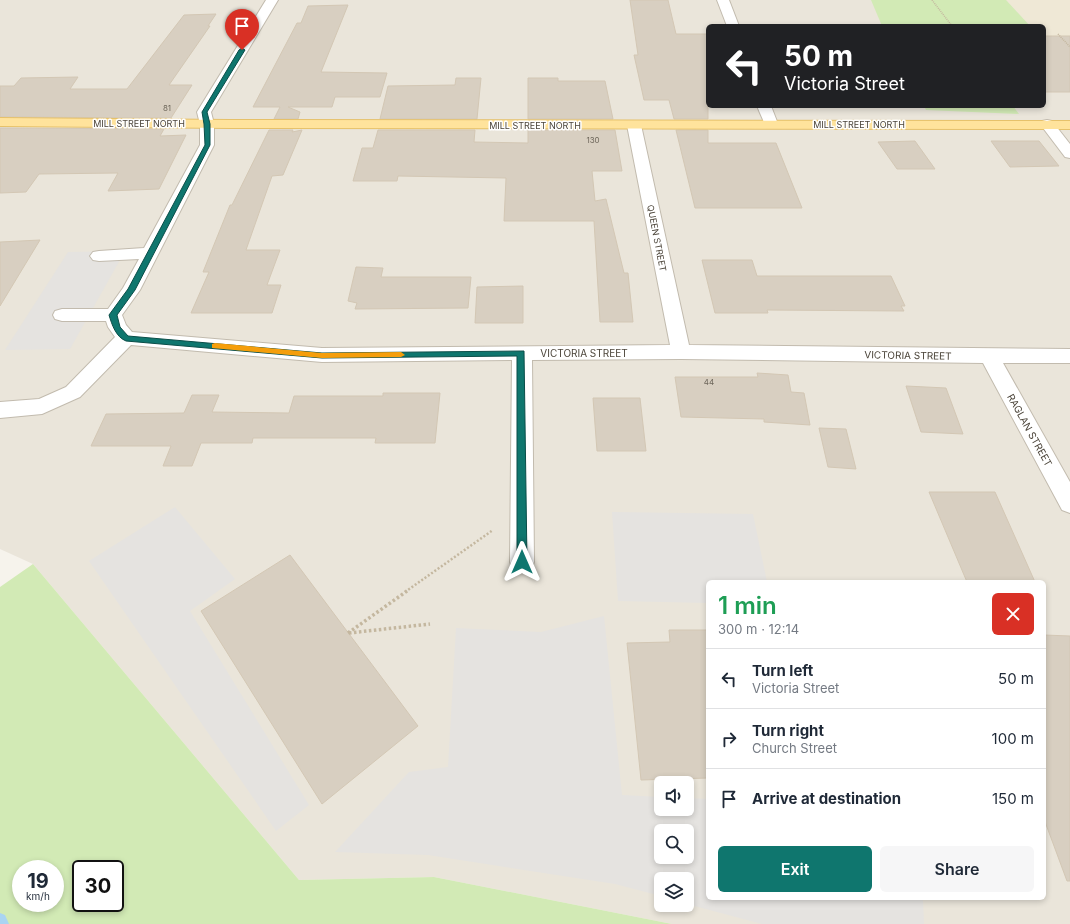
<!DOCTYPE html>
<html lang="en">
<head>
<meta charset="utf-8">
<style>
  body { margin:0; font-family:Inter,sans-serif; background:#f6f6f7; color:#1f2937; height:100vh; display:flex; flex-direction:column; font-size:15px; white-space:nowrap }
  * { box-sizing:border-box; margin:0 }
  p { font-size:13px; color:#747a83 }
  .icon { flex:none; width:22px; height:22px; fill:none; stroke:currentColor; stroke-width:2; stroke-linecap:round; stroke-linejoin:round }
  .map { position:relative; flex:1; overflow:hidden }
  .side { position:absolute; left:706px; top:580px; width:340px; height:320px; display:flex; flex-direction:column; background:#fff; border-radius:6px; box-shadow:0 2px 6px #0003 }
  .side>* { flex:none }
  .hud { position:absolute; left:706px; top:24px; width:340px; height:84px; border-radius:6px; box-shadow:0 2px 6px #0003; background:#202124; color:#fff; overflow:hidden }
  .controls { position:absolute; left:654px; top:776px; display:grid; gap:8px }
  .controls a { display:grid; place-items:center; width:40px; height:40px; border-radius:6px; background:#fff; box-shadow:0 2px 6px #0003; font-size:20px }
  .speed { position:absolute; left:12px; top:860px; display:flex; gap:8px; font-size:20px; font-weight:700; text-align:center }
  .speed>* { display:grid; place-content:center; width:52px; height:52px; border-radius:50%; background:#fff; box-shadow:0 2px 6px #0003; line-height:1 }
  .speed small { font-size:10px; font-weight:400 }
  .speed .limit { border:2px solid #111; border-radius:6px; background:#fff; color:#111 }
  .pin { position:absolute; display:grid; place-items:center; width:34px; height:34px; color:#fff; margin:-41px -17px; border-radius:50% 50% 50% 0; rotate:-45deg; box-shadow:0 0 4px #0007 }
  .pin .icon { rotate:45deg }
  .me { position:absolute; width:44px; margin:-22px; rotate:0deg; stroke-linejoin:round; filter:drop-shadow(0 0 3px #0008) }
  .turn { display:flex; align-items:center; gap:14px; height:84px; padding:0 12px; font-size:18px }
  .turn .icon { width:52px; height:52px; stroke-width:2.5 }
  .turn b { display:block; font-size:28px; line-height:34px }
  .round { display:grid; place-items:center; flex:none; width:42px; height:42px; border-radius:6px; background:#f6f6f7 }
  .head { display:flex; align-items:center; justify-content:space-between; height:68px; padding:0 12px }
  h1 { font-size:24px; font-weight:600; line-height:30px; color:#1e9e55 }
  .action { display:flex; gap:8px; margin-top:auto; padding:8px 12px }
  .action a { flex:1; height:46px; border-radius:6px; background:#0f766e; color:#fff; font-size:16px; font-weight:600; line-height:46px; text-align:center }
  .action a+a { background:#f6f6f7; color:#1f2937 }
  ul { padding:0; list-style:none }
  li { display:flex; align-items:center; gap:12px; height:60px; padding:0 12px; border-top:1px solid #e0e1e3 }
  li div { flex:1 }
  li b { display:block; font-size:15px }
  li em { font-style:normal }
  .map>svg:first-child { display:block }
  .residential { fill:#eae5da; fill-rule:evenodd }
  .education { fill:#efe8d6 }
  .green { fill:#d2eab5; fill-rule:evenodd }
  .parking { fill:#e5e3e0; fill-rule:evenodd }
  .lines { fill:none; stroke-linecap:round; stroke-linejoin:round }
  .stream { fill:#a9d4f2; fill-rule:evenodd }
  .building { fill:#d8cfc1; stroke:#d3c7b4 }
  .minor-casing { stroke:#c2bbae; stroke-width:2 }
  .major-casing { stroke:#e6c16a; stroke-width:2 }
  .path-far2 { stroke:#c4b79f; stroke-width:1.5; stroke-dasharray:1 1; stroke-linecap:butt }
  .path-far1 { stroke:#c4b79f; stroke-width:2.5; stroke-dasharray:2 2; stroke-linecap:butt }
  .path { stroke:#c4b79f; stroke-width:3.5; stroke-dasharray:2.5 2.5; stroke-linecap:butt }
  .minor { fill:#fff; fill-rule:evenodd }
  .major { fill:#ffe39c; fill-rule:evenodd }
  .route { fill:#0f766e; stroke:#0a4d48 }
  .slow { fill:#f59e0b }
  .labels { text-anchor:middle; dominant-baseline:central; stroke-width:3; stroke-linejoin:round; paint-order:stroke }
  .number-label { font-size:8px; fill:#6e675b }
  .far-street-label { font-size:9px; fill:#4b4439; stroke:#fff }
  .street-label { font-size:10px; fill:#4b4439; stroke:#fff }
</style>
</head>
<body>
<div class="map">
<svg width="1070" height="924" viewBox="0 0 1070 924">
  <rect width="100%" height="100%" fill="#f6f3ec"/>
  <path class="residential" d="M0 0H1070V924H672L434 877 299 880 33 564 0 549ZM708 26H1044V106H708ZM708 582H1044V898H708ZM661 783H687V809H661ZM661 831H687V857H661ZM661 879H687V905H661Z"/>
  <path class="education" d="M1006 0H1070V67L1044 41V26H1030Z"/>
  <g class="green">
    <path d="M871 0H1006L1030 26H882Z"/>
    <path d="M924 106H1013L1019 114 926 110Z"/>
    <path d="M33 564 299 880 434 877 672 924H0V587ZM21 869H55V903H21ZM81 869H115V903H81Z"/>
  </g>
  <g class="parking">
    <path d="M125 251 70 349 5 350 68 252Z"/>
    <path d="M175 507 235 579 190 611 309 805 276 831 89 561Z"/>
    <path d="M612 512 753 514 767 582H708V603L618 601Z"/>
    <path d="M604 616 622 795 661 797V809H687V798L708 799V898H921L923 901 924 924H762L687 904V879H661V896L615 884 428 855 335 852 409 772 448 767 456 628 541 632ZM661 831H687V857H661Z"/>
  </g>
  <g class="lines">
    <path class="stream" d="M0 913 5 915 9 924H0Z"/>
  </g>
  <g class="building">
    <path d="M630 0H668L676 34H708V119H674L669 100H644L634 55H638Z"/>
    <path d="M348 5 321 72 387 73 380 97H335L332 107H288L300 112 298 119H274L280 107H253L297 23H301L308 6Z"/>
    <path d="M216 14 208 26H210L169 85H192L171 118 0 117V86H14L21 78 78 77 70 89H127L184 15Z"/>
    <rect x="1044" y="36" width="26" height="56"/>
    <path d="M456 78H481L477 119H380L388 86 455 85Z"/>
    <path d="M528 78H558V81H605L613 119H528Z"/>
    <path d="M0 128 164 129 160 136 186 135 159 189 108 191 118 173 39 174 26 192 0 193Z"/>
    <path d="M269 130H293L292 132 302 130 283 175 272 176 246 250H280L267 285H281L272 313H191L209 272H203L230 205H232Z"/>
    <path d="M378 130H475L474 142 528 143V130H615L622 171H592L595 201 606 199 624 273H628L633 322H600L594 221H504L506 178 398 176 397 181H353L362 148H373Z"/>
    <path d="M676 130H708V143H776L802 208H695Z"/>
    <path d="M915 141 935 169H897L878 142Z"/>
    <path d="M991 141H1039L1059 166 1010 167Z"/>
    <path d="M40 240 0 306V242Z"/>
    <path d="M702 260H752L757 276H891L905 306H901L904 311 767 310 768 313H715Z"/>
    <path d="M356 267 383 268 381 277H471L468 308 355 309 357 303 348 301Z"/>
    <path d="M523 286V323H475L477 287Z"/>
    <path d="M757 373 788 375 791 392 804 393 810 425 764 422V419L681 417 675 377H758Z"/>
    <path d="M906 386 946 388 963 434 921 432Z"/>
    <path d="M383 393H440L435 443H375L376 438H253L252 443H201L192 466H163L171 446H91L106 414 184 413 192 395H219L212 412 289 413 294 396H383Z"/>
    <path d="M593 398H640L646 451H597Z"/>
    <path d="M819 428 846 429 856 469 828 467Z"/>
    <path d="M929 492H995L1035 582H967Z"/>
    <path d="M290 555 418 726 322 804 201 611Z"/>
    <path d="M669 630H708V778L641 780 627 643 670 642Z"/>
    <path d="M1044 635 1070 636V881H1067L1044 819Z"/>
  </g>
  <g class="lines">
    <defs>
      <g id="minor">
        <path d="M266 0H278L211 112 214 124V145L140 290 122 315 126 325 132 332 322 348 670 345 627 125 629 122 634 121 639 122 641 125 689 345 1070 349V363H1003L1070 482V513L1062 510 983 363 681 359 532 360 534 562 531 570 522 573 513 570 510 562 512 360 322 362 131 345 80 397 42 414 0 418V402L39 399 66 387 115 337 108 327 106 321H62L55 319 53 315 55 311 62 309H108L123 288 139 259 99 261 93 260 90 256 93 252 99 251 144 248 200 145V124L197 112Z"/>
        <path d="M717 0H729L739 26H727Z"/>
        <path d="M757 106H771L778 124 776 127 771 128 766 127Z"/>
        <path d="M1047 120 1052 121 1070 144V158L1065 157 1040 124 1042 121Z"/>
      </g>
      <path id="major" d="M0 118 230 120 1070 121V129L230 128 0 126Z"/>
    </defs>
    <use href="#minor" class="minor-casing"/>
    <use href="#major" class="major-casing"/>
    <g class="path-far2">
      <path d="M932 0 952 26"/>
      <path d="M1058 34 1070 47"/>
    </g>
    <path class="path-far1" d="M405 592 493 530"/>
    <g class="path">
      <path d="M348 633 407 591"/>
      <path d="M349 633 430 624"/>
    </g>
    <use href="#minor" class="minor"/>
    <use href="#major" class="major"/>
  </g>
  <path class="route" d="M242 48 245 50 207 112 210 124V145L135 290 117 315 120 327 128 336 322 353 524 351 527 562 525 565 522 566 518 565 517 562V356L322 358 126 341C116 337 112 325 109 315L128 289 205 145 204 124 202 112 239 50Z"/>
  <path class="slow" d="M215 343 322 353 401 352 405 355 401 357 322 358 212 348V344Z"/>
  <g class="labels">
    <g class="number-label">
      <text x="167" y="108">81</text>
      <text x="593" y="140">130</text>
      <text x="709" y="382">44</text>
    </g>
    <g class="far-street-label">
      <text x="139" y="123">MILL STREET NORTH</text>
      <text x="859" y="124">MILL STREET NORTH</text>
      <text x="535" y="125">MILL STREET NORTH</text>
      <text transform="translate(657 238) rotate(79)">QUEEN STREET</text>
    </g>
    <g class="street-label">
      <text x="584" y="353">VICTORIA STREET</text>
      <text transform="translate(908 355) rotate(1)">VICTORIA STREET</text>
      <text transform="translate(1030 430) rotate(61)">RAGLAN STREET</text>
    </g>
  </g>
</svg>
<div class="controls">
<a><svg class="icon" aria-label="sound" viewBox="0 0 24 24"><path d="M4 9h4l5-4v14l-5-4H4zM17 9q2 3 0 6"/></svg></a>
<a><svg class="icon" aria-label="search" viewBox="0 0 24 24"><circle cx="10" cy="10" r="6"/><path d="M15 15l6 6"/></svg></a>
<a><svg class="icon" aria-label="layers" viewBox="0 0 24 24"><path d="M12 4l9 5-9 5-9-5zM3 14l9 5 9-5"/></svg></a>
</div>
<div class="speed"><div>19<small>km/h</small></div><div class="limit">30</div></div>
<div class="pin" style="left:242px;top:50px;background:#d93025"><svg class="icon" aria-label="arrive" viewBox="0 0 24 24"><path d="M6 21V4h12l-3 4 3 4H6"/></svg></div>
<svg class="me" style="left:522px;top:562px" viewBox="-20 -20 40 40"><path d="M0-17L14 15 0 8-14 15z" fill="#0f766e" stroke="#fff" stroke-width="4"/></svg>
<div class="hud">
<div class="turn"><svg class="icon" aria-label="left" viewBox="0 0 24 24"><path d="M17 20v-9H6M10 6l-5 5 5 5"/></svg><div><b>50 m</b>Victoria Street</div></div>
</div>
<section class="side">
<div class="head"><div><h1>1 min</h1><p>300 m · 12:14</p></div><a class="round" style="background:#d93025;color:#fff"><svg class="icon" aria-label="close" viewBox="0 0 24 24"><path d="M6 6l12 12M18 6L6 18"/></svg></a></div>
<ul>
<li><svg class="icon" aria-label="left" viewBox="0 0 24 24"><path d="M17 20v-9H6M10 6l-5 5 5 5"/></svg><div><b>Turn left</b><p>Victoria Street</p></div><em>50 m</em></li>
<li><svg class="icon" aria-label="right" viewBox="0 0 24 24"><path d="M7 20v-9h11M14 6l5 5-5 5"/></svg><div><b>Turn right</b><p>Church Street</p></div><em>100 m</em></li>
<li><svg class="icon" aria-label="arrive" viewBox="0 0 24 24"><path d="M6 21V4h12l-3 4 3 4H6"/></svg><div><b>Arrive at destination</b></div><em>150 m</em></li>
</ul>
<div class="action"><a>Exit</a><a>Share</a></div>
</section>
</div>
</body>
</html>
